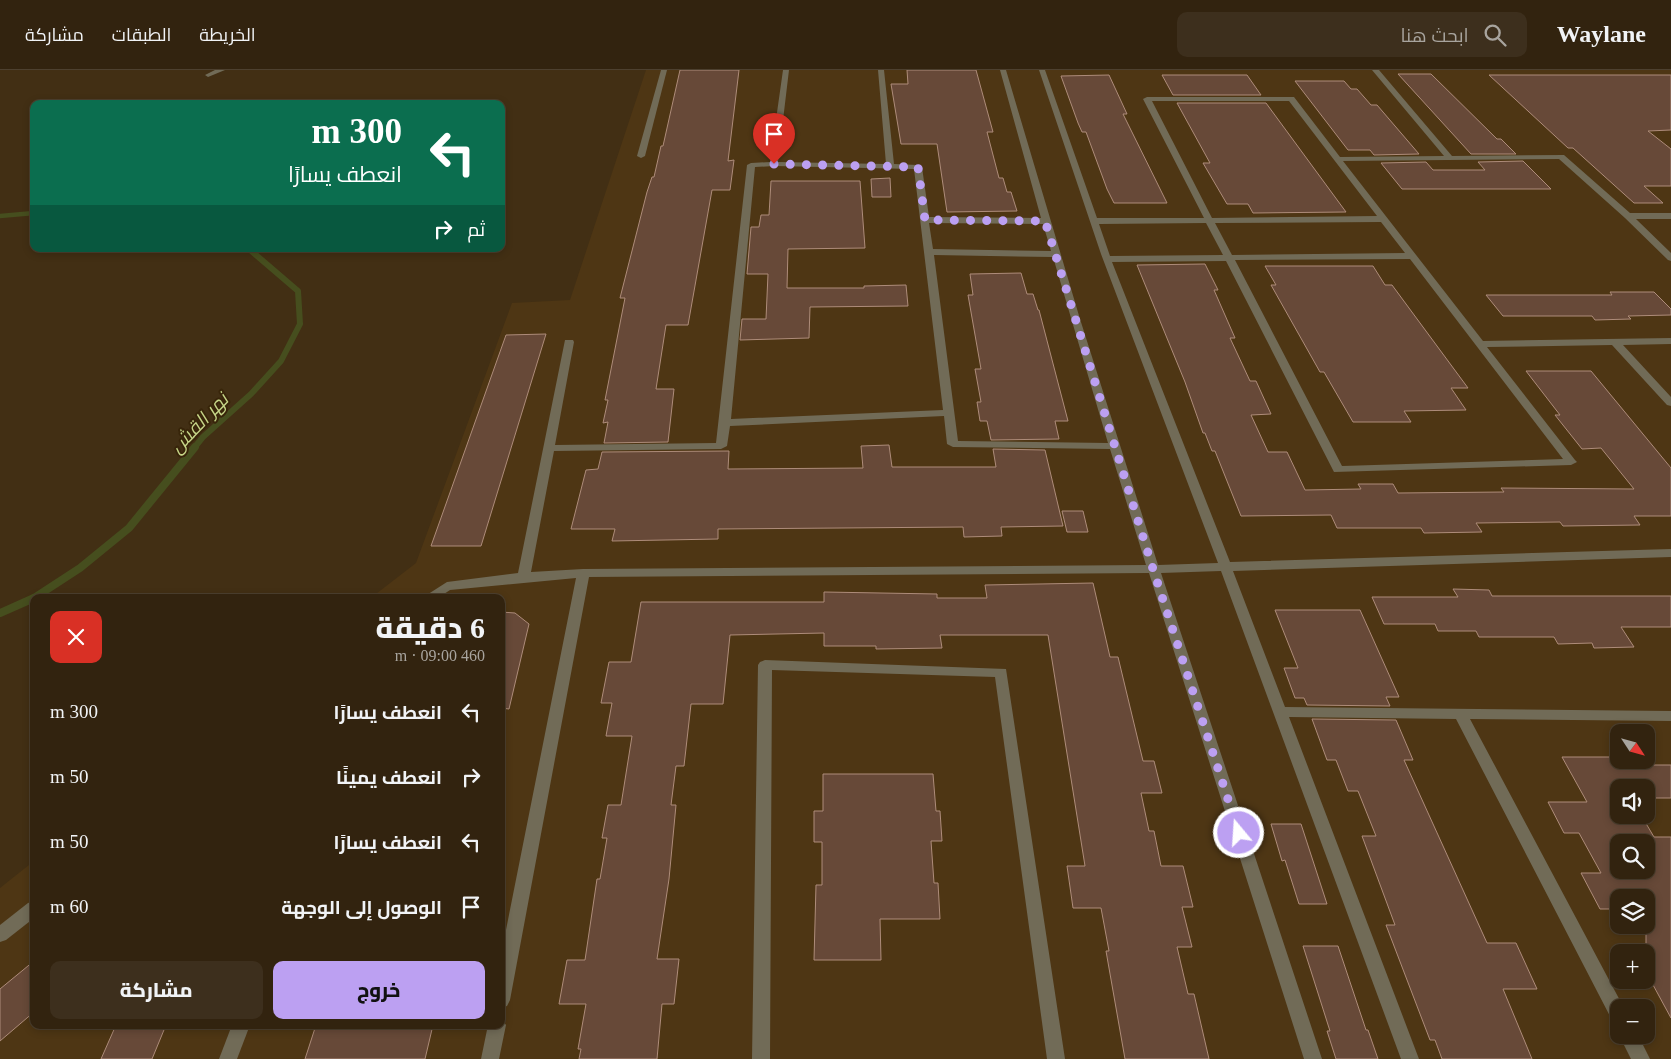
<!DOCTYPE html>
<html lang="ar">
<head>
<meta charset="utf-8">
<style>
  body { margin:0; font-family:"Times New Roman",Cairo,serif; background:#3d2f1d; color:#f1f3f6; direction:rtl; height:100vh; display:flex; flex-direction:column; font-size:19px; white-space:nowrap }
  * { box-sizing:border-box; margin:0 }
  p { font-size:16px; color:#a8a49e }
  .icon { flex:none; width:28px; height:28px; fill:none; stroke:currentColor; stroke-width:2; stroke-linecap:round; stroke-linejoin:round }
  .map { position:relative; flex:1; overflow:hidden; direction:ltr }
  .details { position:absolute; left:30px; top:524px; width:475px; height:435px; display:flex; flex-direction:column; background:#32230f; border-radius:10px; box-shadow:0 2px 8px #0003,0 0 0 1px #4d402f; direction:rtl }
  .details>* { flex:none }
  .banner { position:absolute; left:30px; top:30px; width:475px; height:152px; border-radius:10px; box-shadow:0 2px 8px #0003,0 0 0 1px #4d402f; direction:rtl; background:#0b6e4f; color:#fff; overflow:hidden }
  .needle { width:32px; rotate:126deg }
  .fabs { position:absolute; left:1610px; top:654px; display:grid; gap:10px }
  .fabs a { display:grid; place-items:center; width:45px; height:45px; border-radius:10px; background:#32230f; box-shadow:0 2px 8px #0003,0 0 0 1px #4d402f; font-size:25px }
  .pin { position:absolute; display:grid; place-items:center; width:42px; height:42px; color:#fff; margin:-51px -21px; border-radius:50% 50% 50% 0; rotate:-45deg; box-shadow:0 0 5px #0007 }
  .pin .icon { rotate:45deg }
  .me { position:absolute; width:55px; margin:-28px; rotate:342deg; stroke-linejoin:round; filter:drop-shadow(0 0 4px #0008) }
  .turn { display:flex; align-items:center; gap:18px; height:105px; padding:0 20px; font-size:22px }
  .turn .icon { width:65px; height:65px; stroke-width:2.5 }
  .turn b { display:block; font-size:35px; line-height:42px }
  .then { display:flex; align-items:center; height:48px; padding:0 20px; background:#0003; gap:10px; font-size:19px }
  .round { display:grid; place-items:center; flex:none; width:52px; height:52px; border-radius:10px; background:#3d2f1d }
  .head { display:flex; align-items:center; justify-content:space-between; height:85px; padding:0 20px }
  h1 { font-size:30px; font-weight:800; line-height:38px }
  .primary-button { display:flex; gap:10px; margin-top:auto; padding:10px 20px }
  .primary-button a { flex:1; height:58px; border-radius:10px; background:#bca0f2; color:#111; font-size:20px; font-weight:800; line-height:58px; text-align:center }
  .primary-button a+a { background:#3d2f1d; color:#f1f3f6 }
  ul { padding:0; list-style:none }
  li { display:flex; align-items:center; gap:15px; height:65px; padding:0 20px }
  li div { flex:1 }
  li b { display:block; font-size:19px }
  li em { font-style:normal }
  header { display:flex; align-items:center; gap:30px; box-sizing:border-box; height:70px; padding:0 25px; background:#32230f; border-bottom:1px solid #4d402f }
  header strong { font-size:24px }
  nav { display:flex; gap:28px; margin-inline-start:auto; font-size:18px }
  .search { width:350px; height:45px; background:#3d2f1d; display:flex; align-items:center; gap:12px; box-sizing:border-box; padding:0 18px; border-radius:10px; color:#a8a49e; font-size:19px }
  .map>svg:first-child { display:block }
  .built { fill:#4e3614; fill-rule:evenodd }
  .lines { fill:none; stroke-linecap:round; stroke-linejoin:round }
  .stream-far2 { stroke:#464e1e; stroke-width:4.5 }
  .stream-far1 { stroke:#464e1e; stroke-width:6 }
  .stream { stroke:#464e1e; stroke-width:8 }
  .building { fill:#674938; stroke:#ae8c7a; fill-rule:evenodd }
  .minor { fill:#716b57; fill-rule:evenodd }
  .route { stroke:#bca0f2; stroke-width:9; stroke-dasharray:0 16.2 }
  .labels { text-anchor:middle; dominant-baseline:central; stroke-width:4; stroke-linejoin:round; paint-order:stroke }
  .water-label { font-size:19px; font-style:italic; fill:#c6d588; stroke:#38250a }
</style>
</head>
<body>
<header>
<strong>Waylane</strong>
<div class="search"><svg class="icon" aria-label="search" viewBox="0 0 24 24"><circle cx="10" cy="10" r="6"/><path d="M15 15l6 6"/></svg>ابحث هنا</div>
<nav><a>الخريطة</a><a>الطبقات</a><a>مشاركة</a></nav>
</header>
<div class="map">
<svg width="1671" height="989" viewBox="0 0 1671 989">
  <rect width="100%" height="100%" fill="#422f14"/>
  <path class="built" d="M646 0H1671V989H0V818L34 791V955H501V528L372 527 416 493 512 233 570 230ZM1619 662H1646V690H1619ZM1619 718H1646V745H1619ZM1619 772H1646V800H1619ZM1619 828H1646V855H1619ZM1619 882H1646V910H1619ZM1619 938H1646V965H1619Z"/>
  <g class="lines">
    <path class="stream-far2" d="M0 146 34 143"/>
    <path class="stream-far1" d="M194 378 203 367 251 324 281 291 300 254 298 221 249 179"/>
    <g class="stream">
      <path d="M34 528 80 498 129 458 195 377"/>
      <path d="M0 543 34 528"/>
    </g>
  </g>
  <g class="building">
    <path d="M680 0H739L728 91 734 90 730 120H712L688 255H666L656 319H674L668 372 604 373 608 352 603 353 608 330H605L625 228H620L647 122 652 107H654L661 76H663Z"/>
    <path d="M907 0H976L993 62H987L999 108H1003L1007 122H1011L1017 141 947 142 937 74H901L891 14H908Z"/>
    <path d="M1398 4H1431L1497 69H1501L1516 84H1471Z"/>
    <path d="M1109 5 1127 44H1123L1167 133H1114L1107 119 1086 62H1082L1078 53 1061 6Z"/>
    <path d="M1162 5H1247L1261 25H1173Z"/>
    <path d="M1489 5H1671V60L1648 61 1671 79V116H1644L1663 133H1634L1573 78H1568Z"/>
    <path d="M1295 11H1344L1351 19H1357L1371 35H1377L1419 84 1374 85 1370 80H1348Z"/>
    <path d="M1177 33H1266L1346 142 1253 143 1248 134H1227L1203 93H1210Z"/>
    <path d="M1523 91 1551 119H1402L1381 93 1426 92 1433 100H1485L1478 92Z"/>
    <path d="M890 108 891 127H872L871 109Z"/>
    <path d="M771 111H860L865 178 788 179 787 218H864V216L906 215 908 236 810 237 809 268 740 270 742 249H766L768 204H747L751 157H759L761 145H769Z"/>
    <path d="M1205 194 1218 220H1214L1235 268H1230L1250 311H1256L1271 344 1251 345 1268 382H1287L1305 420 1361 419 1358 414H1393L1398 423 1504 422 1501 418 1634 419 1601 378 1582 379 1555 345H1560L1526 301H1591L1671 398V446H1634L1640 455 1563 456 1560 452 1476 453 1482 462 1424 463 1421 458H1337L1331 445 1241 446 1215 381H1212L1205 363H1203L1185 312 1137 195Z"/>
    <path d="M1265 196H1373L1385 215H1392L1468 318H1451L1466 340 1404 341 1411 352H1353L1324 302H1320L1271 215H1276Z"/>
    <path d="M1021 203 1027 224H1033L1038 240H1039L1068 351H1055L1059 369 991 370 987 351H980L977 332H981L975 299H981L968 225H973L970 204Z"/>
    <path d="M1610 222H1654L1671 239V245L1628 246 1631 249 1595 250 1592 246H1503L1486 225H1612Z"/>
    <path d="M546 264 481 476H431L506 265Z"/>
    <path d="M889 375 892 397H996L993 379 1045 380 1063 456 1001 457 1002 466 964 467 963 457 718 459V469L612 471 615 459H571L586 400 598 399 602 382 729 381 728 399 863 398 861 376Z"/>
    <path d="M1062 441H1083L1088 462H1067Z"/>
    <path d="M1093 513 1110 587H1118L1143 691H1154L1162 723H1141L1149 761H1154L1161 796H1183L1193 837H1182L1192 877H1177L1188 924H1194L1209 989H1125L1106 881H1109L1101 838H1073L1067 796H1085L1048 565H940L942 578 876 579V576H824V563L730 565 723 634H691L684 696H676L671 735H676L669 809 657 889H679L674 934H662L657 989H579L581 979H578L586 934H559L567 890H585L597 809H600L607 768H602L608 735H621L632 666H606L612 633H601L609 592H631L641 532H824V522L937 524V528H987L985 515Z"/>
    <path d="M1453 519 1489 520 1492 526H1671V557H1621L1634 577 1594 578 1592 573 1558 574 1554 567H1479L1476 561H1438L1435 554H1384L1372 527H1458Z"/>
    <path d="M1275 540H1360L1399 627H1386L1390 636 1307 635 1304 628H1295L1284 598H1298Z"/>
    <path d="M501 542 515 543 529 554 509 639 501 638Z"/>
    <path d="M1312 649 1396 650 1413 690H1404L1487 873H1516L1537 919H1503L1532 989H1442L1435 970H1430L1386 855H1395L1362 766H1376L1358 721H1348L1336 690H1327Z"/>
    <path d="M1562 687H1619V690H1637L1640 695H1671V728H1646V718H1619V745H1641L1654 767H1671V948L1646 902V863L1642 855H1646V828H1619V839H1600L1581 803H1601L1579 763H1564L1548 732H1587ZM1619 772H1646V800H1619Z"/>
    <path d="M823 704H933L936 741H940L942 771H931L934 813H938L940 849H880L881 890H814L816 815H822V772H814V741H823Z"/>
    <path d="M1271 754H1301L1327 834H1299L1285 790 1282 791Z"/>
    <path d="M1303 876H1338L1366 960H1368L1378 989H1336L1327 961H1330Z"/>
    <path d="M34 891V942L0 971V919Z"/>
    <path d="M116 955H166L152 989H101Z"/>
    <path d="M316 955H433L425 989H305Z"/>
  </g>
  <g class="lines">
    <g class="minor">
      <path d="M215 0H225L208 7 205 5Z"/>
      <path d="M661 0H667L645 86 641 88 637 86Z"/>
      <path d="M783 0H789L778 92 886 94 878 0H884L894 94 918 95 922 97 929 147 1041 148 1000 0H1006L1080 249 1158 495 1218 493 1101 184 1039 0H1045L1097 148H1204L1143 29 1147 27H1294L1340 87 1444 86 1372 0H1379L1452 86 1564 85 1630 143H1671V149H1636L1671 183V191L1668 190 1625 148 1559 89 1343 91 1483 271 1671 268V274L1623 275 1671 327V336L1667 335 1612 275 1487 277 1575 390 1577 392 1571 395 1334 402 1226 191 1112 192 1230 492 1671 479V487L1233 501 1285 637 1671 641V651L1470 649 1624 938H1619V954L1613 952 1456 649 1289 647 1419 989H1401L1221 501 1161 503 1322 989H1304L1149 503 589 507 510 930 507 936 501 938V885L576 508 450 520 438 528H422L447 512 518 503 565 270H573L574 272 555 375 716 373 747 95 751 93 770 92ZM1152 31H1289L1377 146 1212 148ZM774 96 914 99 943 340 731 349 755 97ZM1381 152 1405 183 1232 185 1215 153ZM929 153 1043 154 1051 181 933 179ZM1206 153 1223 185 1110 186 1099 154ZM934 185 1053 187 1108 373 958 371ZM1410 189 1563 389 1342 396 1235 190ZM944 346 947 374 953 377 1110 379 1146 495 583 499 531 502 554 381 721 379 727 376 730 356Z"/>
      <path d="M765 590 1006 599 1065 989H1047L995 607 772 600 770 989H752L758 595 760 592Z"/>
      <path d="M34 831V848L6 870 0 872V855L28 833Z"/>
      <path d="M501 948 506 955 499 989H481L488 955H501Z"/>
      <path d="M232 955H250L237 989H219Z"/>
      <path d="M1619 965H1638L1650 989H1631Z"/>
    </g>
  </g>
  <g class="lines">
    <path class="route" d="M774 94 918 97 925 150 1045 151 1153 499 1239 763"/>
  </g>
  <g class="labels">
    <g class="water-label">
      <text transform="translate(199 353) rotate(-46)">نهر القش</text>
    </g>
  </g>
</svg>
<div class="fabs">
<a><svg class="needle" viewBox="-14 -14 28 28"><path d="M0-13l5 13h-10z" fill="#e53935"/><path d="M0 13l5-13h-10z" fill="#a8a49e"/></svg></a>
<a><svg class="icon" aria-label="sound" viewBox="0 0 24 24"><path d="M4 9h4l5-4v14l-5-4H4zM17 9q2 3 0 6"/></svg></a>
<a><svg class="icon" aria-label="search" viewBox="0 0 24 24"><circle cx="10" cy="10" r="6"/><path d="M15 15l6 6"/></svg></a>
<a><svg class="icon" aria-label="layers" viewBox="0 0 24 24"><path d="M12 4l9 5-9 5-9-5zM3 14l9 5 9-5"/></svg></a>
<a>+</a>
<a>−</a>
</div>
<div class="pin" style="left:774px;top:94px;background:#d93025"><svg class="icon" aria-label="arrive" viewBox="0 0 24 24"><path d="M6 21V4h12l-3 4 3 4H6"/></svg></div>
<svg class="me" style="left:1239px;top:763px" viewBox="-20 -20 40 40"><circle r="17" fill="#bca0f2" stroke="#fff" stroke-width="3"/><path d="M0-11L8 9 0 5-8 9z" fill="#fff"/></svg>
<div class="banner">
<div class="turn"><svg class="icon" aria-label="left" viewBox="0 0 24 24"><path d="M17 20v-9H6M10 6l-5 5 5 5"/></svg><div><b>300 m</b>انعطف يسارًا</div></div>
<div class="then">ثم<svg class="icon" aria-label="right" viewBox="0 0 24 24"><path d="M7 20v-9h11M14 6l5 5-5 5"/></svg></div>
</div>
<section class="details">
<div class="head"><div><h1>6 دقيقة</h1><p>460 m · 09:00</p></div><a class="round" style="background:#d93025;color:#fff"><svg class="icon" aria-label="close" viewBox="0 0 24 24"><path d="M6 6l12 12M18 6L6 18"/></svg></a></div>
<ul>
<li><svg class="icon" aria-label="left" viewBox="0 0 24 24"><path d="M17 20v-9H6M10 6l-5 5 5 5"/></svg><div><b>انعطف يسارًا</b></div><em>300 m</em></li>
<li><svg class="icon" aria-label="right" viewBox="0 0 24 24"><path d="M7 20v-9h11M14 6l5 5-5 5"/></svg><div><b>انعطف يمينًا</b></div><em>50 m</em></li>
<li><svg class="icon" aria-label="left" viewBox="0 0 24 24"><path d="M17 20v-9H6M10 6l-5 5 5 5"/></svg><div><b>انعطف يسارًا</b></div><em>50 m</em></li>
<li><svg class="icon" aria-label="arrive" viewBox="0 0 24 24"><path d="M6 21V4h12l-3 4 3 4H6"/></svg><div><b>الوصول إلى الوجهة</b></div><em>60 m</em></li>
</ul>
<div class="primary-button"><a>خروج</a><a>مشاركة</a></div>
</section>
</div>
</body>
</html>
